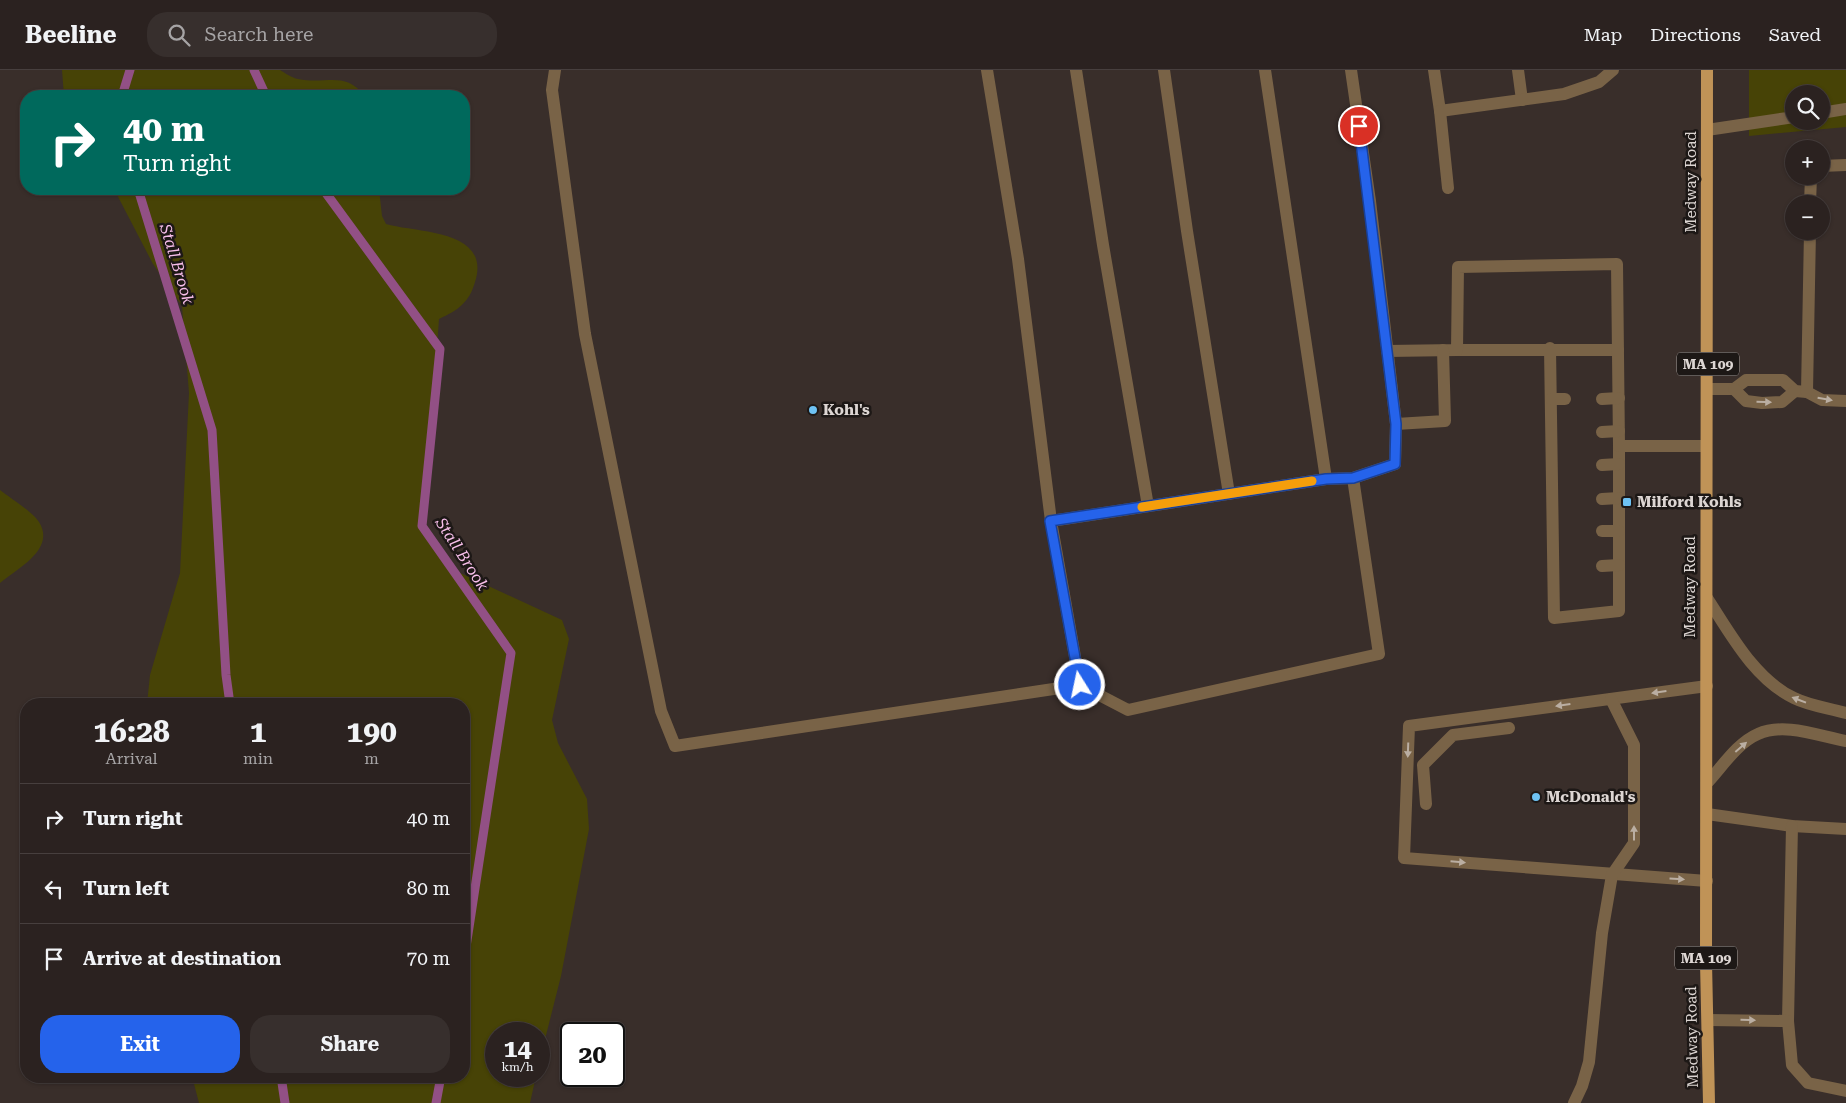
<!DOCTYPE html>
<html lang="en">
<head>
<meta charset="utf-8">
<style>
  body { margin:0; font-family:"Roboto Serif",serif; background:#372f2d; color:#f1f3f6; height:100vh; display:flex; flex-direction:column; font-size:19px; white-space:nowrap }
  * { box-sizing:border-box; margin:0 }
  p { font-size:16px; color:#a6a4a5 }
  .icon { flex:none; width:28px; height:28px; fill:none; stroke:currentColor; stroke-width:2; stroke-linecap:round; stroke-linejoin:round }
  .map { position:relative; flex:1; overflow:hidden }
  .drawer { position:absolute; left:20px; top:628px; width:450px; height:385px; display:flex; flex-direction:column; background:#2b2220; border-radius:20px; box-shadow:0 1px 4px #0004,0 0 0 1px #473f3e }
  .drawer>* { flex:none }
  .banner { position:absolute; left:20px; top:20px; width:450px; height:105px; border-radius:20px; box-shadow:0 1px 4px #0004,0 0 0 1px #473f3e; background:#00695c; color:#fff; overflow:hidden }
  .tools { position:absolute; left:1785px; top:15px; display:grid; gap:10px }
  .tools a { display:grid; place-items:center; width:45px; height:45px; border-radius:50%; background:#2b2220; box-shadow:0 1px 4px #0004,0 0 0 1px #473f3e; font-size:25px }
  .speed { position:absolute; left:485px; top:952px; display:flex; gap:10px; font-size:25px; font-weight:700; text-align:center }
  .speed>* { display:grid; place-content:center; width:65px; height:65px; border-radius:50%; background:#2b2220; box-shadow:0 1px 4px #0004,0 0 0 1px #473f3e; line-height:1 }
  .speed small { font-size:12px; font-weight:400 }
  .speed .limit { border:2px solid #111; border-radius:8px; background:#fff; color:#111 }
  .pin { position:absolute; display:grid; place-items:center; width:42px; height:42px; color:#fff; margin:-21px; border:2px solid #fff; border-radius:50%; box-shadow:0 1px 5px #0007 }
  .me { position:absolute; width:55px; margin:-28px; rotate:350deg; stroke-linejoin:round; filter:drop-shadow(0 0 4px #0008) }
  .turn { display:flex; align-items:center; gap:18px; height:105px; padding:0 20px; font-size:22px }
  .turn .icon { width:65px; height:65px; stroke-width:2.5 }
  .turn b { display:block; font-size:35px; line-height:42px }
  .eta { display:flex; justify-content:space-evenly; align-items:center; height:85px; text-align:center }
  .eta b { font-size:30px; font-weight:700; line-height:35px }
  .cta { display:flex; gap:10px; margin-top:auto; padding:10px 20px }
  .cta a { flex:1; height:58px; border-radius:20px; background:#2563eb; color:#fff; font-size:20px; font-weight:700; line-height:58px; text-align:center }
  .cta a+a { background:#372f2d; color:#f1f3f6 }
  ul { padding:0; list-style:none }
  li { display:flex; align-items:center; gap:15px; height:70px; padding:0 20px; border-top:1px solid #473f3e }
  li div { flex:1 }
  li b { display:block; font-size:19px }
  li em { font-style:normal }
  header { display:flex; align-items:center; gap:30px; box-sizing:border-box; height:70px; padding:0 25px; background:#2b2220; border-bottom:1px solid #473f3e }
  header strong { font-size:24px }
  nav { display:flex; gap:28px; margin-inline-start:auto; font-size:18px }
  .search { width:350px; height:45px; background:#372f2d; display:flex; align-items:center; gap:12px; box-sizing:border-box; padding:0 18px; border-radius:20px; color:#a6a4a5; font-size:19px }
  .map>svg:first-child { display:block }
  .green { fill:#474306; fill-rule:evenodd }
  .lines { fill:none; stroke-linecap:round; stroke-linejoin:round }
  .stream { stroke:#925085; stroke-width:9 }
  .lane { stroke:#796347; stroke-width:12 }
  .primary { stroke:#c09357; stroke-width:12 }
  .oneway { fill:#baaea2 }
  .route-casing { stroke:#184099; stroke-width:12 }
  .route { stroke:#2563eb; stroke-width:9 }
  .slow { stroke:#f59e0b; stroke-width:9 }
  .poi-dot { fill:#6ec2f3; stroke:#1d1816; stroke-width:2 }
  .labels { text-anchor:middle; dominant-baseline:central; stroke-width:5; stroke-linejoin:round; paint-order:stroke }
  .shield { fill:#1d1816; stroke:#a39d9a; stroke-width:1 }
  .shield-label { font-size:14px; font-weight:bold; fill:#ddd6d3 }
  .street-label { font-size:15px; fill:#ddd6d3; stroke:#1d1816 }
  .poi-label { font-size:15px; font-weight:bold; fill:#ddd6d3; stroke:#1d1816; text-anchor:start }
  .water-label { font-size:16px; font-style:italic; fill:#f7beea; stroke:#1d1816 }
</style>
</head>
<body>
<header>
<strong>Beeline</strong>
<div class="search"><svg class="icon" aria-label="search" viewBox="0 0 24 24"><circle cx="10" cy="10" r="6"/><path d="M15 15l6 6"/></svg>Search here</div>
<nav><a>Map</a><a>Directions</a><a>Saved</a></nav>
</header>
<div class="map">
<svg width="1846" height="1033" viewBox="0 0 1846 1033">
  <rect width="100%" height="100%" fill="#392e2a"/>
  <g class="green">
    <path d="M280 0C285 3 292 8 298 9 327 15 344 0 365 26H64L62 0Z"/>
    <path d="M1749 0H1846V57L1749 66ZM1794 24H1821V51H1794Z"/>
    <path d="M114 119H379L382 146 386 154C416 163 492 159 475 212 469 233 458 240 439 249L430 371 421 437 432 475 445 496 562 550 569 569 552 650 558 673 587 729 589 759 561 906 539 993V964H496V1006H536L530 1033H199L192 1006H464V634H147L150 605 180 503 189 323 182 236 153 194Z"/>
    <path d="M0 420C10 428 33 442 39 452 56 479 18 498 0 513Z"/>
  </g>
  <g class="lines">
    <g class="stream">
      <path d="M254 0 266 26"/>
      <path d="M122 26 130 0"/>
      <path d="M138 119 212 360 226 605 230 634"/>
      <path d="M323 119 440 279 422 456 511 583 464 890"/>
      <path d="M281 1006 285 1033"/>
      <path d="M436 1033 441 1006"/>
    </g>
    <g class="lane">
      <path d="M555 0 552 20 585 264 661 641 675 676 1080 615 1051 451 1326 409 1353 408 1395 394 1396 354 1370 131 1351 0"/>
      <path d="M987 0 1018 189 1051 451"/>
      <path d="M1076 0 1103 175 1148 436"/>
      <path d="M1164 0 1187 161 1229 424"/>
      <path d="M1265 0 1326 409"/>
      <path d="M1434 0 1440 41"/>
      <path d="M1518 0 1522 30"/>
      <path d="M1821 43 1846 39"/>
      <path d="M1707 60 1794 47"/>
      <path d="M1821 96 1846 95"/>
      <path d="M1448 118 1440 41 1564 24 1599 12 1613 0"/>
      <path d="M1810 134 1811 106"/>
      <path d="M1550 278 1554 548 1619 541V376"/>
      <path d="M1457 280H1618"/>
      <path d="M1387 281 1457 280 1458 197 1617 194 1619 376H1706"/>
      <path d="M1708 319H1734L1746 310H1783L1795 321 1807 322 1822 330 1846 331"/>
      <path d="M1734 319 1746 331 1762 333 1782 332 1795 321"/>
      <path d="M1807 322 1810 161"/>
      <path d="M1551 329H1565"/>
      <path d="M1602 329 1619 328"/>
      <path d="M1396 354 1445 351 1443 280"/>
      <path d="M1602 362 1619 361"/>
      <path d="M1602 395 1619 394"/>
      <path d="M1602 429 1619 428"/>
      <path d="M1602 461H1619"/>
      <path d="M1602 496 1619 495"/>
      <path d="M1707 528C1730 563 1754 609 1794 628 1810 636 1829 638 1846 643"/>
      <path d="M1080 615 1128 640 1379 584 1353 408"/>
      <path d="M1707 616 1409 656 1404 788 1707 811"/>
      <path d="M1707 713C1722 697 1737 673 1758 664 1784 652 1819 666 1846 671"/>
      <path d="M1426 734 1423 695 1453 665 1509 658"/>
      <path d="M1707 744 1792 756 1846 759"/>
      <path d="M1792 756 1788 951 1792 995 1808 1013 1846 1021"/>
      <path d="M1708 950 1788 951"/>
      <path d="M1574 1033 1582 1016 1589 992 1602 863 1612 805 1634 773V675L1611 629"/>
    </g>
    <path class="primary" d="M1707 0 1706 892 1709 1033"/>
  </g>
  <defs><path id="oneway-solid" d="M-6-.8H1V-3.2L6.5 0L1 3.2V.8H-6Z" transform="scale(1.25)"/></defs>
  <g class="oneway">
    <use href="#oneway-solid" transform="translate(1825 329) rotate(10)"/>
    <use href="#oneway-solid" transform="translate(1764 332) rotate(1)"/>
    <use href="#oneway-solid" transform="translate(1659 622) rotate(172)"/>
    <use href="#oneway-solid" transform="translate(1799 630) rotate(-159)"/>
    <use href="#oneway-solid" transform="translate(1563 635) rotate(172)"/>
    <use href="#oneway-solid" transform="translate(1741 677) rotate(-41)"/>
    <use href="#oneway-solid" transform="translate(1408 680) rotate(92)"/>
    <use href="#oneway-solid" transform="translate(1634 763) rotate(-90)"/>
    <use href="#oneway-solid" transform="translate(1458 792) rotate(5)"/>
    <use href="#oneway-solid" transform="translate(1677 809) rotate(3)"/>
    <use href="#oneway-solid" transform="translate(1748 950) rotate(1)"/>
  </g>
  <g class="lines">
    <defs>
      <path id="route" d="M1080 615 1050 451 1326 409 1353 408 1395 394 1396 354 1359 56"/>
    </defs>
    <use href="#route" class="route-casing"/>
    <use href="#route" class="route"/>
    <path class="slow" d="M1142 437 1312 411"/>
  </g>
  <g class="poi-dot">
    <circle cx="813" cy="340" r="5"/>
    <rect x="1622" y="427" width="10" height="10" rx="2.5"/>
    <circle cx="1536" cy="727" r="5"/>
  </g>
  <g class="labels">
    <g class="shield">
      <rect x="1677" y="282.5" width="62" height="23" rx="4"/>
      <rect x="1675" y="876.5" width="62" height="23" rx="4"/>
    </g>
    <g class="shield-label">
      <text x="1708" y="294">MA 109</text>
      <text x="1706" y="888">MA 109</text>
    </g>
    <g class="street-label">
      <text transform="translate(1691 112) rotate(-90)">Medway Road</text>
      <text transform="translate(1690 517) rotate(-90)">Medway Road</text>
      <text transform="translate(1692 967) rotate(-91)">Medway Road</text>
    </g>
    <g class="poi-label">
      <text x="823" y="340">Kohl's</text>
      <text x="1637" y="432">Milford Kohls</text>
      <text x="1546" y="727">McDonald's</text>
    </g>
    <g class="water-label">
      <text transform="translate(177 194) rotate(73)">Stall Brook</text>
      <text transform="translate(462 484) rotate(57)">Stall Brook</text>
    </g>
  </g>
</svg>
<div class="tools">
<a><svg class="icon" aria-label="search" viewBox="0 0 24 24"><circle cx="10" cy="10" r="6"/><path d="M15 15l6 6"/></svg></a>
<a>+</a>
<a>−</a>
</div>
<div class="speed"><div>14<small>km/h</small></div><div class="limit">20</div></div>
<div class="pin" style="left:1359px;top:56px;background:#d93025"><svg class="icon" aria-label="arrive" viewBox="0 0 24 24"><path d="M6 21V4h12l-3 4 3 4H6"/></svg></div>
<svg class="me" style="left:1080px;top:615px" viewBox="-20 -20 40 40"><circle r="17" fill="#2563eb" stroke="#fff" stroke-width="3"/><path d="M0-11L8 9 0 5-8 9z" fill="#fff"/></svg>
<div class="banner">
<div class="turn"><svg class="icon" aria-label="right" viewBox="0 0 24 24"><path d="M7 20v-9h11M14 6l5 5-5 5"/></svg><div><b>40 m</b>Turn right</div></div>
</div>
<section class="drawer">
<div class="eta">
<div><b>16:28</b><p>Arrival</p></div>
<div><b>1</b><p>min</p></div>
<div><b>190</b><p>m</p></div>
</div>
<ul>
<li><svg class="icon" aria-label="right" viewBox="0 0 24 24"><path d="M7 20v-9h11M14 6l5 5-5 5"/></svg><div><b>Turn right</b></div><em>40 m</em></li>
<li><svg class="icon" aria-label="left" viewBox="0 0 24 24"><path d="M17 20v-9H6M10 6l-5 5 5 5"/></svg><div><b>Turn left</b></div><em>80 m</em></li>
<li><svg class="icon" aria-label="arrive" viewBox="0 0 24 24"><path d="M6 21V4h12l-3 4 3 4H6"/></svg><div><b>Arrive at destination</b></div><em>70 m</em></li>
</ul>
<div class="cta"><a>Exit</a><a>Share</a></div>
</section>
</div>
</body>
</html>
